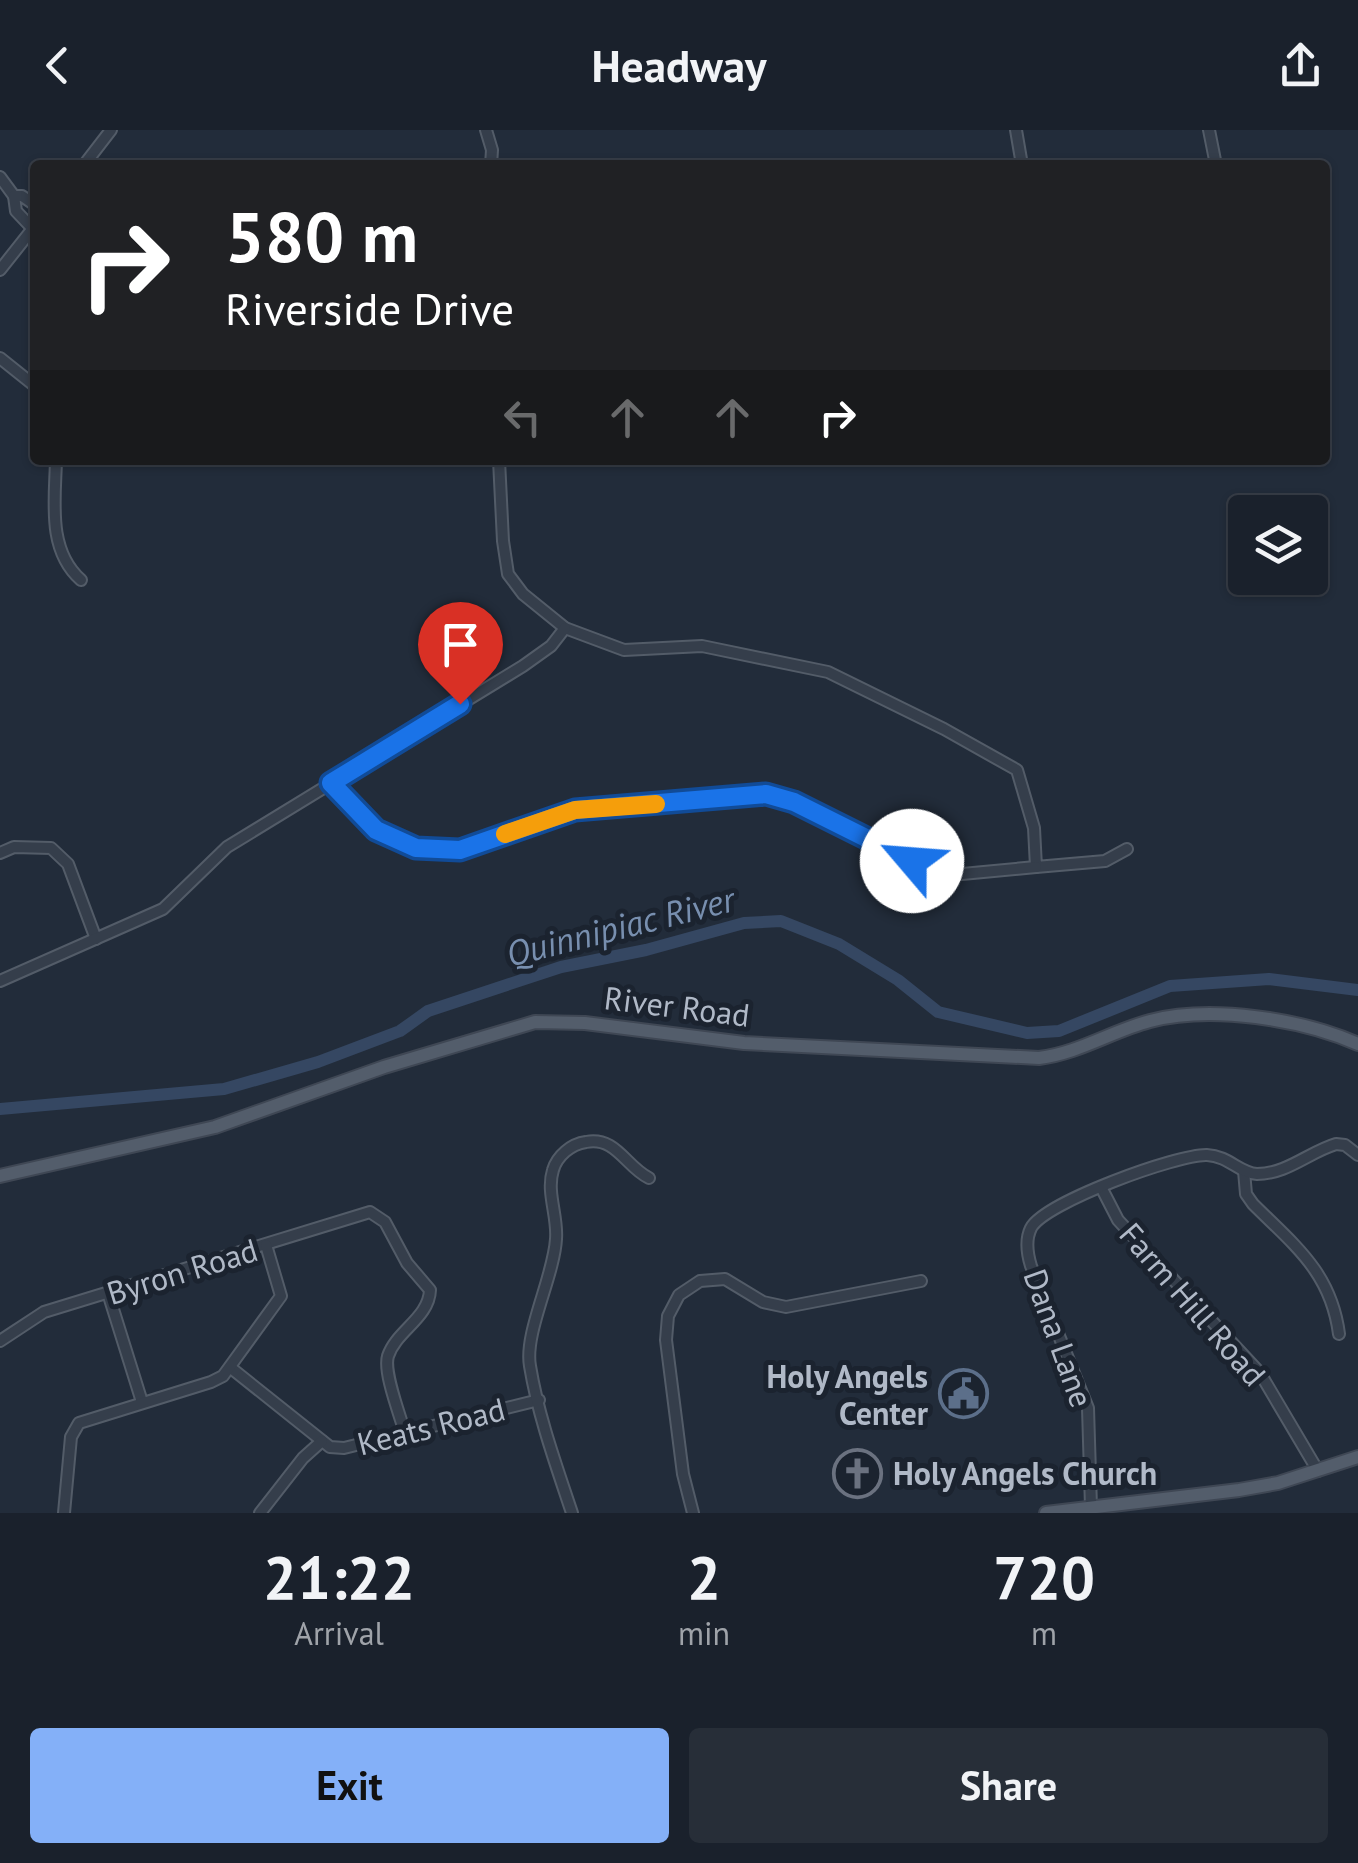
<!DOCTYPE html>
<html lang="en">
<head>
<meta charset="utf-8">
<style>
  body { margin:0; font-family:"PT Sans",sans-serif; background:#272e38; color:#f1f3f6; height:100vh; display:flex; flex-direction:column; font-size:38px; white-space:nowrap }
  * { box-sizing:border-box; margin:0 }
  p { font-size:32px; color:#9fa3a9 }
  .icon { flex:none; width:55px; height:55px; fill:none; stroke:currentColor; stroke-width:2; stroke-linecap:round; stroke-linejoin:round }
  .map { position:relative; height:1383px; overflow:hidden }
  .sheet { display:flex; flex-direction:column; background:#1a212c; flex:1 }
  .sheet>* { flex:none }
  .hud { position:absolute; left:30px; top:30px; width:1300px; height:305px; border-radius:10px; box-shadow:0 2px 8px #0004,0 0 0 2px #383e48; background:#202124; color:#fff; overflow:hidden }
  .controls { position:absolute; left:1228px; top:365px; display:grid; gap:20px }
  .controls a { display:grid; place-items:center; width:100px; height:100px; border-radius:10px; background:#1a212c; box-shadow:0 2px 8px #0004,0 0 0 2px #383e48; font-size:50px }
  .pin { position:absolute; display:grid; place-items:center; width:85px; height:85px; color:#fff; margin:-102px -42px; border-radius:50% 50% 50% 0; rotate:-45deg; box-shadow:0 0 10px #0007 }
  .pin .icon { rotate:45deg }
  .me { position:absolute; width:110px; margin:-55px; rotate:297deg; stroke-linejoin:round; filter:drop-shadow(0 0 8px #0008) }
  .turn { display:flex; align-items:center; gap:35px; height:210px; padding:0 30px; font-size:45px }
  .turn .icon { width:130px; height:130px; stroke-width:2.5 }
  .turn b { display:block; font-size:70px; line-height:85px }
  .lanes { display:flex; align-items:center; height:95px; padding:0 30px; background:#0003; justify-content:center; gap:50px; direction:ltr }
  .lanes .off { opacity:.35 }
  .eta { display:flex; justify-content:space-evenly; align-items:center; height:170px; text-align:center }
  .eta b { font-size:60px; font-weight:700; line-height:70px }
  .primary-button { display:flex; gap:20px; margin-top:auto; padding:20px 30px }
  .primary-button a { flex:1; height:115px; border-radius:10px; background:#84b0f8; color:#111; font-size:40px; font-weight:700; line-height:115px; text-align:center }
  .primary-button a+a { background:#272e38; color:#f1f3f6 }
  header { display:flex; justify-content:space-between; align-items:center; height:130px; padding:0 30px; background:#1a212c; font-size:45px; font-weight:700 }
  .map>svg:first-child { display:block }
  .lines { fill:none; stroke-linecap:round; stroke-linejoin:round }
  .river { stroke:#354762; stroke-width:12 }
  .minor-casing { stroke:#535c68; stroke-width:14 }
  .major-casing { stroke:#3f4754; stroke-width:16 }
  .minor { stroke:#353e4b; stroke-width:10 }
  .major { stroke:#535d6b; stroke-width:12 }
  .route-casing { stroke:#114b97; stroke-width:25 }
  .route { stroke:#1a73e8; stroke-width:18 }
  .slow { stroke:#f59e0b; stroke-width:18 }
  .labels { text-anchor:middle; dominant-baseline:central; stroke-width:10; stroke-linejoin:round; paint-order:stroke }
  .street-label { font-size:32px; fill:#b0b9c7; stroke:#1b232f }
  .poi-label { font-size:32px; font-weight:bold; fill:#b0b9c7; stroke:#1b232f; text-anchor:end }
  .water-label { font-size:35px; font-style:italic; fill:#788faf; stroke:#1b232f }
</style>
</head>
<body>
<header><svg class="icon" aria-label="back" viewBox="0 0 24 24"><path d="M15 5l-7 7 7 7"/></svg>Headway<svg class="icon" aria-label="share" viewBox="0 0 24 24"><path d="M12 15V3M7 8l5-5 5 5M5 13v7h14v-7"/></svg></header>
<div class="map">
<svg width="1358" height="1383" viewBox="0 0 1358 1383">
  <rect width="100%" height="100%" fill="#222c3a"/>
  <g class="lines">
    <path class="river" d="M0 979 224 959 318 932 400 901 428 881 561 837 646 820 744 793 781 791 839 814 898 850 938 882 1027 903 1059 901 1170 856 1269 849 1358 860"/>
    <defs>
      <g id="minor">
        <path d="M486 0 492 20 491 35"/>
        <path d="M1016 0 1022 35"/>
        <path d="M1209 0 1216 35"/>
        <path d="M84 35 111 0"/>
        <path d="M0 47 14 66"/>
        <path d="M33 99 16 81 14 66H22L35 75"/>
        <path d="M0 140 34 97"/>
        <path d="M0 228 35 256"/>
        <path d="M56 330C55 371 47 420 81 450"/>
        <path d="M499 330 503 411 508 444 523 464 565 498 624 520 702 516 828 542 944 599 1017 640 1034 698 1036 737 1105 731 1127 719"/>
        <path d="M331 653 376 700 415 718 460 719 575 680 766 663 794 671 941 746 1036 737"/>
        <path d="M0 723 14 717 51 718 68 734 96 809"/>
        <path d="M0 851 163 779 227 717 523 536 551 516 565 498"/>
        <path d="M1244 1041 1246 1064 1253 1074C1294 1115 1331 1142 1339 1204"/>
        <path d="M1101 1057 1118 1090 1260 1243 1318 1341"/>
        <path d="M108 1163 142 1272"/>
        <path d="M0 1211 44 1182 370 1082 385 1092 407 1133 430 1160C429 1188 396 1201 388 1226 383 1242 400 1285 405 1303"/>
        <path d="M231 1238 330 1317 344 1318 539 1270"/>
        <path d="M1091 1377 1088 1278 1031 1136C1027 1123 1025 1110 1031 1098 1045 1072 1178 1024 1207 1025 1229 1026 1239 1043 1257 1044 1287 1044 1309 1022 1336 1014L1345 1015 1358 1025"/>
        <path d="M64 1383 71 1307 79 1293 211 1252 223 1246 281 1166 266 1115"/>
        <path d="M260 1383 303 1328 322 1311"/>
        <path d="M572 1383C556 1335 538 1285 530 1236 524 1203 554 1146 556 1109 558 1086 546 1062 553 1040 557 1026 571 1014 586 1012 616 1006 626 1037 649 1048"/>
        <path d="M693 1383 683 1344 666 1210 668 1186 679 1165 700 1151 725 1149 763 1172 786 1177 921 1151"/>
      </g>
      <g id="major">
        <path d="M0 1046 215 997 384 937 535 892 585 893 744 913 1039 928C1079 923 1112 901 1150 891 1211 875 1302 889 1358 914"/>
        <path d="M1046 1383 1239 1360 1278 1353 1358 1327"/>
      </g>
    </defs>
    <use href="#minor" class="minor-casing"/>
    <use href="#major" class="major-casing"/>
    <use href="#minor" class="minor"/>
    <use href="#major" class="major"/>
  </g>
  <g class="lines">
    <defs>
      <path id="route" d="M460 574 331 653 376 700 416 718 460 720 575 680 766 664 794 672 912 731"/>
    </defs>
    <use href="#route" class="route-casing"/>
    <use href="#route" class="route"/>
    <path class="slow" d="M505 704 575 680 656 674"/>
  </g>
  <defs>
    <symbol id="civic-ring" viewBox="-11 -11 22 22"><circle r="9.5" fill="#1b232f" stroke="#5c6f8a" stroke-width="1.5"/><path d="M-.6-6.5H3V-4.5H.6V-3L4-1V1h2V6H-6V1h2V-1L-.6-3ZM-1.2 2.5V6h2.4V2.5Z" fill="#5c6f8a"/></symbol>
    <symbol id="church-ring" viewBox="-11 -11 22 22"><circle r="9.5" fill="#1b232f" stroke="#6b7280" stroke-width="1.5"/><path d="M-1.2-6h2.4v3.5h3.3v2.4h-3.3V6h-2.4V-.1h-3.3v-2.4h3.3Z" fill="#6b7280"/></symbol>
  </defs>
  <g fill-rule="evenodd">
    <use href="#civic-ring" x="936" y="1236" width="55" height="55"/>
    <use href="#church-ring" x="830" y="1316" width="55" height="55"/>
  </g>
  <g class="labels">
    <g class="street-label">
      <text transform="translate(677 876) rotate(7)">River Road</text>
      <text transform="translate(182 1141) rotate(-17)">Byron Road</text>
      <text transform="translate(1193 1174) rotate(49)">Farm Hill Road</text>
      <text transform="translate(1059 1208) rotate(70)">Dana Lane</text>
      <text transform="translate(431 1296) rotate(-14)">Keats Road</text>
    </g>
    <g class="poi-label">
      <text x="928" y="1246">Holy Angels<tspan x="928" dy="37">Center</tspan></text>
      <text x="893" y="1343" text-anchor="start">Holy Angels Church</text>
    </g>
    <g class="water-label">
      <text transform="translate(620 796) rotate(-14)">Quinnipiac River</text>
    </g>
  </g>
</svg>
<div class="controls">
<a><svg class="icon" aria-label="layers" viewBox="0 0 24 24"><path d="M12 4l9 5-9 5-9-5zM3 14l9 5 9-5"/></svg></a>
</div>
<div class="pin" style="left:460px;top:574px;background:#d93025"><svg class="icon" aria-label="arrive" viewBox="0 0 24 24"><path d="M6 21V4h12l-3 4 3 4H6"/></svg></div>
<svg class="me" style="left:912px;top:731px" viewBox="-20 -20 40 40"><circle r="19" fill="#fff"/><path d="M0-13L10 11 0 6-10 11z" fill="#1a73e8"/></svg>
<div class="hud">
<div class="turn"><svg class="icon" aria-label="right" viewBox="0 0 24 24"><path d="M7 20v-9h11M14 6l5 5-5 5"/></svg><div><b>580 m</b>Riverside Drive</div></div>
<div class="lanes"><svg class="icon off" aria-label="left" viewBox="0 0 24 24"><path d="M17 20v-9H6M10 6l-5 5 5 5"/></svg><svg class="icon off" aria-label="ahead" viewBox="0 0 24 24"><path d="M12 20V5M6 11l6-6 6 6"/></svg><svg class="icon off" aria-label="ahead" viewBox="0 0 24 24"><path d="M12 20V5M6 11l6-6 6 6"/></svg><svg class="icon" aria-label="right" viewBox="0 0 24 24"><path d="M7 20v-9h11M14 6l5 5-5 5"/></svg></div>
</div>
</div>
<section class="sheet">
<div class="eta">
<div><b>21:22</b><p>Arrival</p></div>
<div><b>2</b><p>min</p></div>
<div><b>720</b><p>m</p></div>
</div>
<div class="primary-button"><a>Exit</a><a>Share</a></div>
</section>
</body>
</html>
